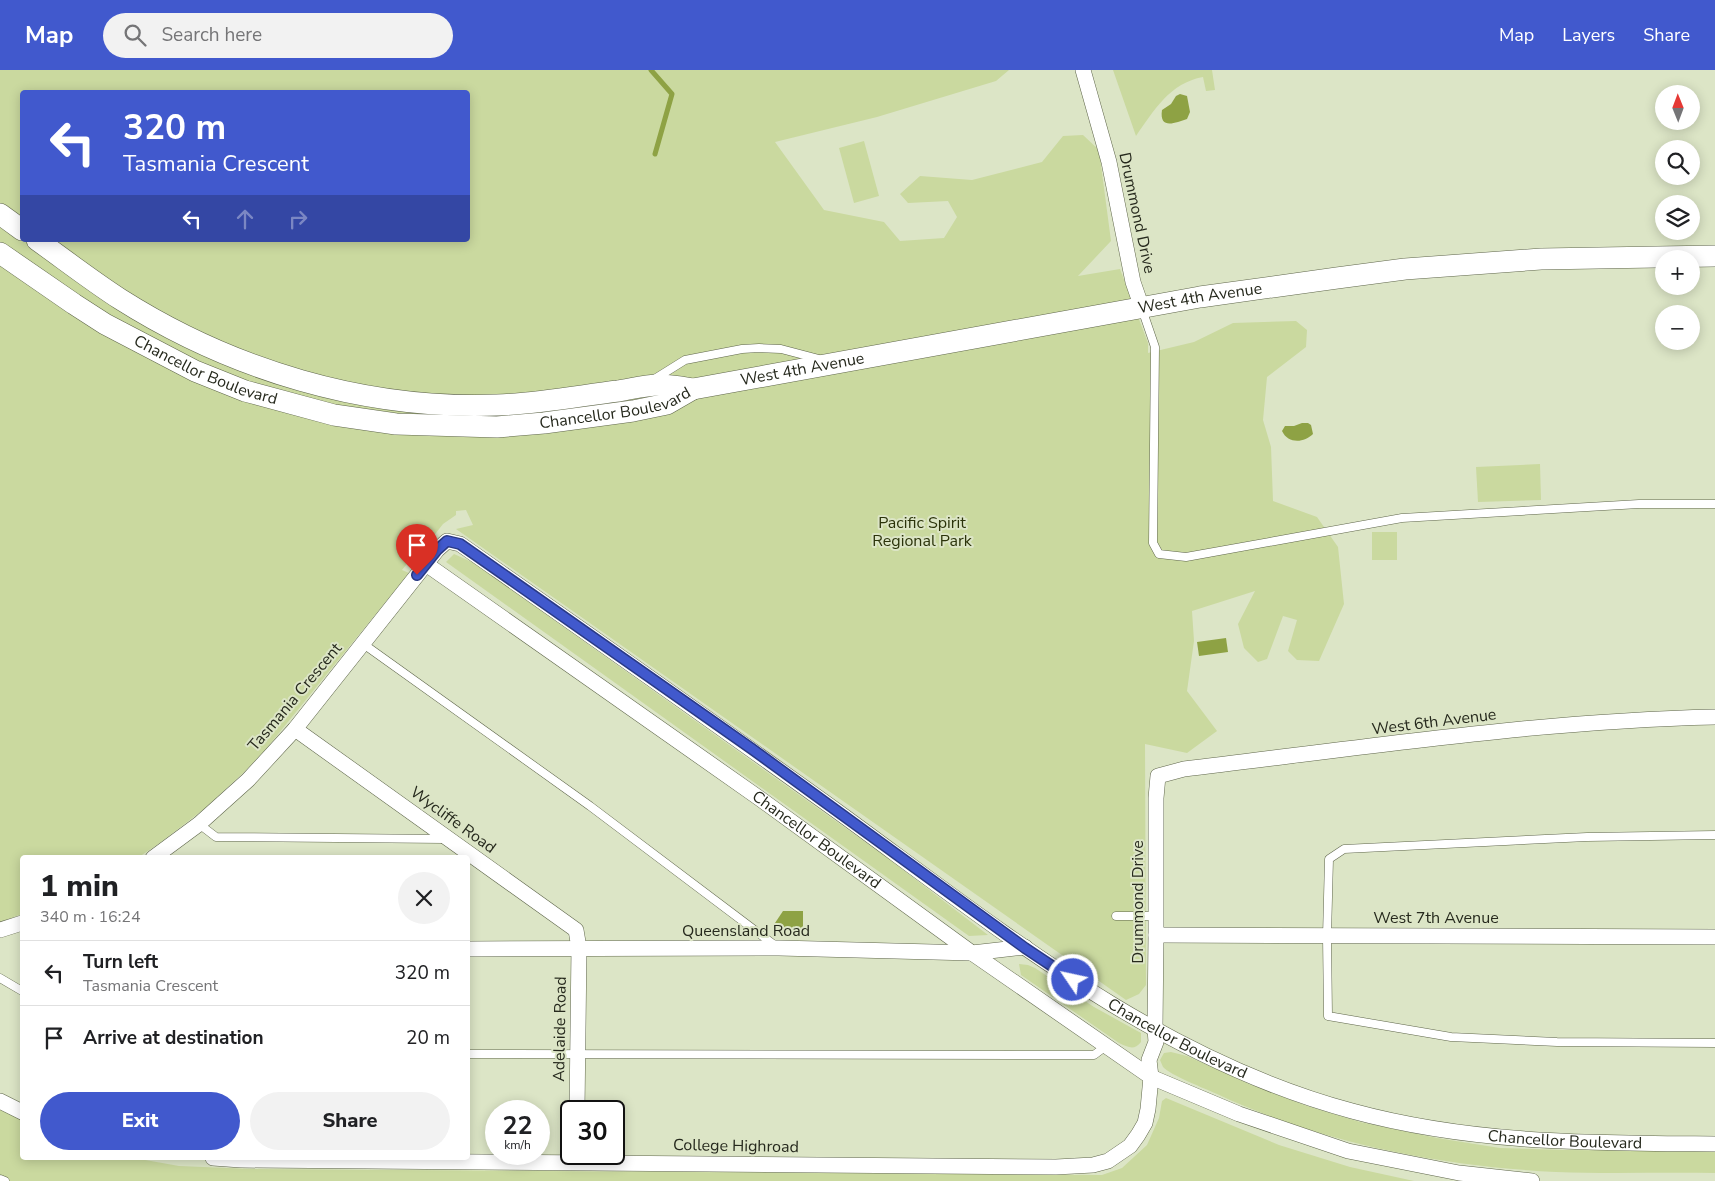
<!DOCTYPE html>
<html lang="en">
<head>
<meta charset="utf-8">
<style>
  body { margin:0; font-family:"Nunito Sans",sans-serif; background:#f2f2f2; color:#202124; height:100vh; display:flex; flex-direction:column; font-size:19px; white-space:nowrap }
  * { box-sizing:border-box; margin:0 }
  p { font-size:16px; color:#757577 }
  .icon { flex:none; width:28px; height:28px; fill:none; stroke:currentColor; stroke-width:2; stroke-linecap:round; stroke-linejoin:round }
  .map { position:relative; flex:1; overflow:hidden }
  .details { position:absolute; left:20px; top:785px; width:450px; height:305px; display:flex; flex-direction:column; background:#fff; border-radius:5px; box-shadow:0 2px 12px #0003 }
  .details>* { flex:none }
  .banner { position:absolute; left:20px; top:20px; width:450px; height:152px; border-radius:5px; box-shadow:0 2px 12px #0003; background:#4159cd; color:#fff; overflow:hidden }
  .needle { width:32px; rotate:359deg }
  .tools { position:absolute; left:1655px; top:15px; display:grid; gap:10px }
  .tools a { display:grid; place-items:center; width:45px; height:45px; border-radius:50%; background:#fff; box-shadow:0 2px 12px #0003; font-size:25px }
  .speed { position:absolute; left:485px; top:1030px; display:flex; gap:10px; font-size:25px; font-weight:700; text-align:center }
  .speed>* { display:grid; place-content:center; width:65px; height:65px; border-radius:50%; background:#fff; box-shadow:0 2px 12px #0003; line-height:1 }
  .speed small { font-size:12px; font-weight:400 }
  .speed .limit { border:2px solid #111; border-radius:8px; background:#fff; color:#111 }
  .pin { position:absolute; display:grid; place-items:center; width:42px; height:42px; color:#fff; margin:-51px -21px; border-radius:50% 50% 50% 0; rotate:-45deg; box-shadow:0 0 5px #0007 }
  .pin .icon { rotate:45deg }
  .me { position:absolute; width:55px; margin:-28px; rotate:304deg; stroke-linejoin:round; filter:drop-shadow(0 0 4px #0008) }
  .turn { display:flex; align-items:center; gap:18px; height:105px; padding:0 20px; font-size:22px }
  .turn .icon { width:65px; height:65px; stroke-width:2.5 }
  .turn b { display:block; font-size:35px; line-height:42px }
  .lanes { display:flex; align-items:center; height:48px; padding:0 20px; background:#0003; justify-content:center; gap:25px; direction:ltr }
  .lanes .off { opacity:.35 }
  .round { display:grid; place-items:center; flex:none; width:52px; height:52px; border-radius:26px; background:#f2f2f2 }
  .head { display:flex; align-items:center; justify-content:space-between; height:85px; padding:0 20px }
  h1 { font-size:30px; font-weight:800; line-height:38px }
  .button { display:flex; gap:10px; margin-top:auto; padding:10px 20px }
  .button a { flex:1; height:58px; border-radius:30px; background:#4159cd; color:#fff; font-size:20px; font-weight:800; line-height:58px; text-align:center }
  .button a+a { background:#f2f2f2; color:#202124 }
  ul { padding:0; list-style:none }
  li { display:flex; align-items:center; gap:15px; height:65px; padding:0 20px; border-top:1px solid #e0e0e0 }
  li div { flex:1 }
  li b { display:block; font-size:19px }
  li em { font-style:normal }
  header { display:flex; align-items:center; gap:30px; box-sizing:border-box; height:70px; padding:0 25px; background:#4159cd; color:#fff }
  header strong { font-size:24px }
  nav { display:flex; gap:28px; margin-inline-start:auto; font-size:18px }
  .search { width:350px; height:45px; background:#f2f2f2; display:flex; align-items:center; gap:12px; box-sizing:border-box; padding:0 18px; border-radius:28px; color:#757577; font-size:19px }
  .map>svg:first-child { display:block }
  .green { fill:#cad99f; fill-rule:evenodd }
  .water { fill:#8ea244 }
  .lines { fill:none; stroke-linecap:round; stroke-linejoin:round }
  .stream { stroke:#8ea244; stroke-width:5 }
  .lane-casing { stroke:#5f664b; stroke-width:9 }
  .street-casing { stroke:#5f664b; stroke-width:16 }
  .secondary-casing { stroke:#5f664b; stroke-width:22 }
  .lane { stroke:#fff; stroke-width:8 }
  .street { stroke:#fff; stroke-width:15 }
  .secondary { stroke:#fff; stroke-width:21 }
  .route-casing { stroke:#2a3a85; stroke-width:12 }
  .route { stroke:#4159cd; stroke-width:9 }
  .labels { text-anchor:middle; dominant-baseline:central; stroke-width:4; stroke-linejoin:round; paint-order:stroke }
  .street-label { font-size:16px; fill:#26291d; stroke:#dce5c6 }
  .park-label { font-size:16px; fill:#2b330a; stroke:#dce5c6 }
</style>
</head>
<body>
<header>
<strong>Map</strong>
<div class="search"><svg class="icon" aria-label="search" viewBox="0 0 24 24"><circle cx="10" cy="10" r="6"/><path d="M15 15l6 6"/></svg>Search here</div>
<nav><a>Map</a><a>Layers</a><a>Share</a></nav>
</header>
<div class="map">
<svg width="1715" height="1111" viewBox="0 0 1715 1111">
  <rect width="100%" height="100%" fill="#dce5c6"/>
  <g class="green">
    <path d="M0 0H1009L996 11 877 47 775 72 824 140 884 152 900 171 944 168 957 147 948 131 908 133 900 124 920 106 972 110 1042 92 1063 66 1083 65 1099 80 1111 171 1078 206 1120 199 1148 273V283L1194 272 1233 253 1296 251 1307 260 1306 277 1267 307 1263 350 1271 377 1273 431 1317 447 1338 477 1344 534 1319 591 1297 590 1288 581 1297 550 1283 546 1267 589 1258 592 1244 578 1238 554 1255 521 1192 541 1194 571 1187 621 1217 661 1187 683 1145 674 1146 915 1139 924 1126 930 456 459 473 455 466 440 456 441V445L443 454 418 486 414 485 402 500 409 503 266 679 244 702 204 739 161 772 139 787 22 788V844L0 852ZM22 22H468V170H22Z"/>
    <path d="M1113 0H1212L1215 20 1206 21 1203 7C1170 13 1154 40 1136 66Z"/>
    <path d="M864 71 879 126 854 133 839 78Z"/>
    <path d="M1540 394 1541 430 1478 432 1476 397Z"/>
    <rect x="1372" y="462" width="25" height="28"/>
    <path d="M454 484 474 493 889 789 988 865 969 866 446 492Z"/>
    <path d="M1019 894 1028 895 1035 898 1094 937 1141 963V972C1134 981 1128 977 1119 973L1021 905Z"/>
    <path d="M1171 982 1187 986 1249 1014 1307 1036 1360 1052 1437 1068 1500 1078 1565 1080 1715 1081V1103C1662 1102 1608 1104 1556 1102 1440 1096 1322 1073 1217 1024 1206 1019 1170 1005 1163 997 1162 995 1161 992 1160 990L1164 983Z"/>
    <path d="M1166 1028 1279 1075 1350 1097 1414 1111H0V1039L22 1050V1088H134L179 1096 251 1099 1102 1105 1122 1098 1147 1075 1159 1048 1162 1031Z"/>
  </g>
  <g class="water">
    <path d="M1180 24 1187 26 1190 42 1187 49C1175 53 1159 60 1162 40L1171 34 1176 26Z"/>
    <path d="M1302 353H1308L1311 355 1313 364C1304 373 1288 374 1282 361L1285 356H1294Z"/>
    <path d="M1226 568 1228 582 1199 586 1197 572Z"/>
    <path d="M783 841H803V859L774 860 773 856Z"/>
  </g>
  <g class="lines">
    <path class="stream" d="M651 0 672 24 655 84"/>
    <defs>
      <g id="lane">
        <path d="M1142 239 1155 277 1153 473 1159 484 1186 487 1402 448 1639 434H1715"/>
        <path d="M653 310 685 290 742 279 759 278 781 279 819 289"/>
        <path d="M362 573 590 736 777 877"/>
        <path d="M199 754 216 767 445 769"/>
        <path d="M1715 765 1587 767 1344 779 1329 789 1327 866 1328 946 1451 967 1557 972 1715 973"/>
        <path d="M1116 846H1156"/>
        <path d="M0 908 22 921"/>
        <path d="M468 984 1094 985 1106 976"/>
        <path d="M0 1109 5 1111"/>
      </g>
      <g id="street">
        <path d="M1083 0 1109 92 1133 212 1142 238"/>
        <path id="s1" d="M426 494 759 728 972 883 1151 1007 1239 1044 1348 1081 1459 1103 1532 1111"/>
        <path d="M295 659 576 860 579 878 577 1041"/>
        <path id="s2" d="M153 788 199 754 248 710 295 659 437 480 447 471 460 474C588 564 715 653 841 744 1000 860 1158 989 1352 1041 1473 1074 1591 1073 1715 1074"/>
        <path d="M0 860 22 853"/>
        <path d="M1156 865 1715 867"/>
        <path d="M468 879 779 878 972 883 1025 877"/>
        <path d="M0 1031 22 1042"/>
        <path d="M213 1088 241 1090 1056 1097 1093 1095 1108 1091 1130 1076 1138 1065 1145 1053 1148 1039 1151 1007 1149 990 1156 972 1155 959 1156 865V728L1158 706 1184 699C1360 678 1537 651 1715 647"/>
      </g>
      <g id="secondary">
        <path d="M0 144 22 160"/>
        <path id="s3" d="M37 170C65 190 92 211 120 229 232 300 365 340 497 335 537 334 578 326 618 321 631 319 645 315 659 315 670 315 681 317 693 319L1200 227 1337 208 1405 199 1541 189 1715 186"/>
        <path id="s4" d="M0 183 74 234 105 254 195 301 245 321 334 345 396 354 497 357 544 353 633 341 667 334 693 319"/>
      </g>
    </defs>
    <use href="#lane" class="lane-casing"/>
    <use href="#street" class="street-casing"/>
    <use href="#secondary" class="secondary-casing"/>
    <use href="#lane" class="lane"/>
    <use href="#street" class="street"/>
    <use href="#secondary" class="secondary"/>
  </g>
  <g class="lines">
    <defs>
      <path id="route" d="M417 505 437 480 447 471 460 474 752 679 1025 878 1073 910"/>
    </defs>
    <use href="#route" class="route-casing"/>
    <use href="#route" class="route"/>
  </g>
  <g class="labels">
    <g class="street-label">
      <text transform="translate(1137 143) rotate(78)">Drummond Drive</text>
      <text stroke="none"><textPath href="#s3" startOffset="1212">West 4th Avenue</textPath></text>
      <text stroke="none"><textPath href="#s4" startOffset="238">Chancellor Boulevard</textPath></text>
      <text stroke="none"><textPath href="#s3" startOffset="808">West 4th Avenue</textPath></text>
      <text stroke="none"><textPath href="#s4" startOffset="658">Chancellor Boulevard</textPath></text>
      <text transform="translate(295 627) rotate(-50)">Tasmania Crescent</text>
      <text transform="translate(1434 652) rotate(-7)">West 6th Avenue</text>
      <text transform="translate(453 750) rotate(36)">Wycliffe Road</text>
      <text stroke="none"><textPath href="#s1" startOffset="478">Chancellor Boulevard</textPath></text>
      <text transform="translate(1138 832) rotate(-90)">Drummond Drive</text>
      <text x="1436" y="848">West 7th Avenue</text>
      <text x="746" y="861">Queensland Road</text>
      <text transform="translate(560 959) rotate(-89)">Adelaide Road</text>
      <text stroke="none"><textPath href="#s2" startOffset="1320">Chancellor Boulevard</textPath></text>
      <text stroke="none"><textPath href="#s2" startOffset="1725">Chancellor Boulevard</textPath></text>
      <text transform="translate(736 1076) rotate(1)">College Highroad</text>
    </g>
    <g class="park-label">
      <text x="922" y="453">Pacific Spirit<tspan x="922" dy="18">Regional Park</tspan></text>
    </g>
  </g>
</svg>
<div class="tools">
<a><svg class="needle" viewBox="-14 -14 28 28"><path d="M0-13l5 13h-10z" fill="#e53935"/><path d="M0 13l5-13h-10z" fill="#757577"/></svg></a>
<a><svg class="icon" aria-label="search" viewBox="0 0 24 24"><circle cx="10" cy="10" r="6"/><path d="M15 15l6 6"/></svg></a>
<a><svg class="icon" aria-label="layers" viewBox="0 0 24 24"><path d="M12 4l9 5-9 5-9-5zM3 14l9 5 9-5"/></svg></a>
<a>+</a>
<a>−</a>
</div>
<div class="speed"><div>22<small>km/h</small></div><div class="limit">30</div></div>
<div class="pin" style="left:417px;top:505px;background:#d93025"><svg class="icon" aria-label="arrive" viewBox="0 0 24 24"><path d="M6 21V4h12l-3 4 3 4H6"/></svg></div>
<svg class="me" style="left:1073px;top:910px" viewBox="-20 -20 40 40"><circle r="17" fill="#4159cd" stroke="#fff" stroke-width="3"/><path d="M0-11L8 9 0 5-8 9z" fill="#fff"/></svg>
<div class="banner">
<div class="turn"><svg class="icon" aria-label="left" viewBox="0 0 24 24"><path d="M17 20v-9H6M10 6l-5 5 5 5"/></svg><div><b>320 m</b>Tasmania Crescent</div></div>
<div class="lanes"><svg class="icon" aria-label="left" viewBox="0 0 24 24"><path d="M17 20v-9H6M10 6l-5 5 5 5"/></svg><svg class="icon off" aria-label="ahead" viewBox="0 0 24 24"><path d="M12 20V5M6 11l6-6 6 6"/></svg><svg class="icon off" aria-label="right" viewBox="0 0 24 24"><path d="M7 20v-9h11M14 6l5 5-5 5"/></svg></div>
</div>
<section class="details">
<div class="head"><div><h1>1 min</h1><p>340 m · 16:24</p></div><a class="round"><svg class="icon" aria-label="close" viewBox="0 0 24 24"><path d="M6 6l12 12M18 6L6 18"/></svg></a></div>
<ul>
<li><svg class="icon" aria-label="left" viewBox="0 0 24 24"><path d="M17 20v-9H6M10 6l-5 5 5 5"/></svg><div><b>Turn left</b><p>Tasmania Crescent</p></div><em>320 m</em></li>
<li><svg class="icon" aria-label="arrive" viewBox="0 0 24 24"><path d="M6 21V4h12l-3 4 3 4H6"/></svg><div><b>Arrive at destination</b></div><em>20 m</em></li>
</ul>
<div class="button"><a>Exit</a><a>Share</a></div>
</section>
</div>
</body>
</html>
